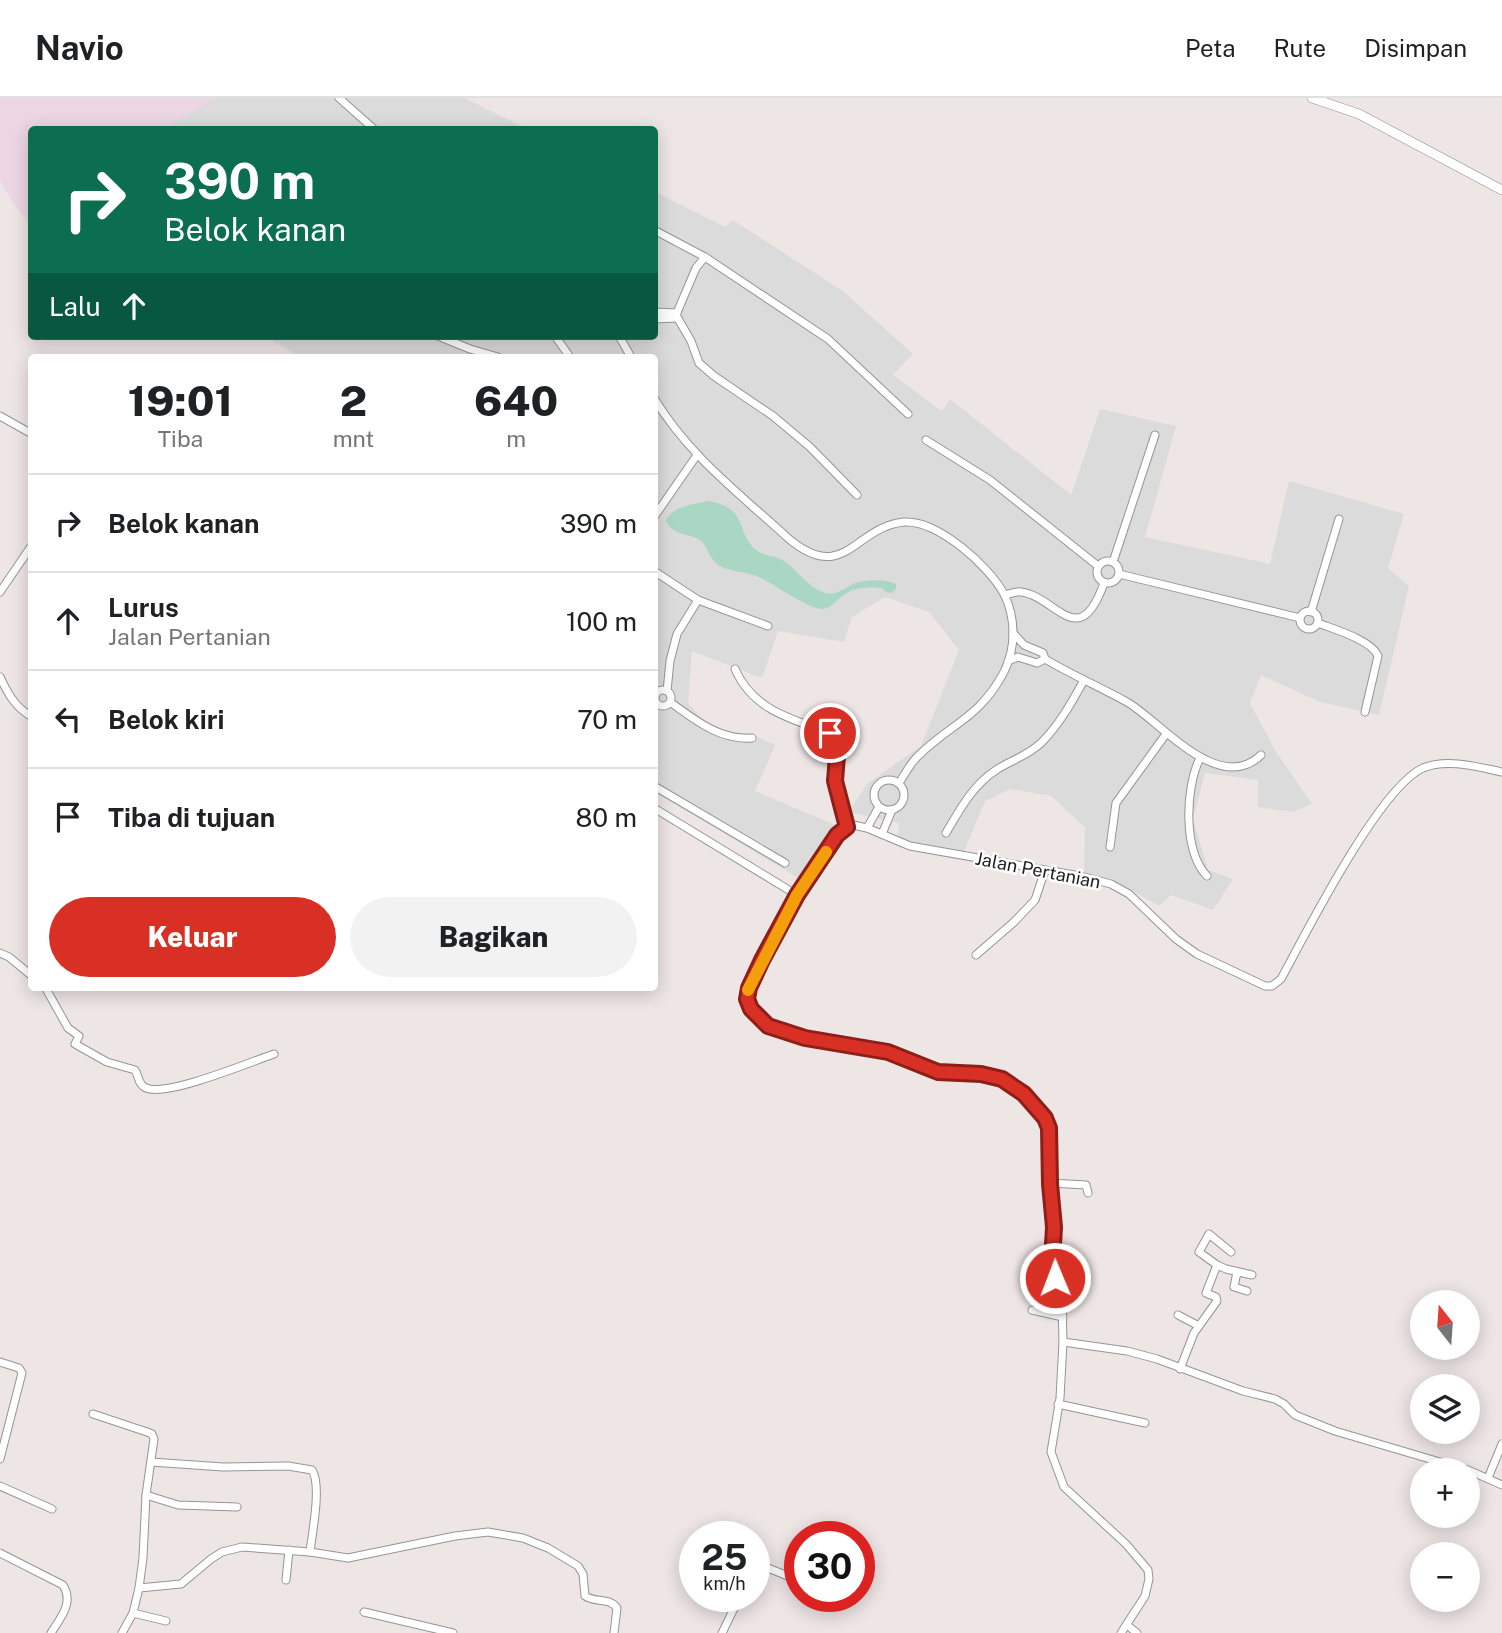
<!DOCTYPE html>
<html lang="id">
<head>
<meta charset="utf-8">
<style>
  body { margin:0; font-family:"Public Sans",sans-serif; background:#f2f2f2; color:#202124; height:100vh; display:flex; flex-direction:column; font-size:26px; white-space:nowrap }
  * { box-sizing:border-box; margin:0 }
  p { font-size:23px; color:#757577 }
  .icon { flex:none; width:38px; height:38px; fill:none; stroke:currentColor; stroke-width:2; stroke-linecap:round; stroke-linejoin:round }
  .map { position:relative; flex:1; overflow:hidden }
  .drawer { position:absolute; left:28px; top:256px; width:630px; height:637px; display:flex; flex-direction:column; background:#fff; border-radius:7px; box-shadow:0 4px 18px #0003 }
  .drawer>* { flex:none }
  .hud { position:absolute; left:28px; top:28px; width:630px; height:214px; border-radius:7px; box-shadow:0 4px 18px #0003; background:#0b6e4f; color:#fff; overflow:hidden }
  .needle { width:46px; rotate:343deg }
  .controls { position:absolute; left:1410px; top:1192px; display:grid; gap:14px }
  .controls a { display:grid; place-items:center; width:70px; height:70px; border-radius:50%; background:#fff; box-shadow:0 4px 18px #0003; font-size:35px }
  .speed { position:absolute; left:679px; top:1423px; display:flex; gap:14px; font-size:35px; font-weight:700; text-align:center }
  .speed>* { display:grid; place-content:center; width:91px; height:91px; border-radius:50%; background:#fff; box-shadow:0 4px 18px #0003; line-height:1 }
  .speed small { font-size:18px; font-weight:400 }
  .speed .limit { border:10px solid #d22; background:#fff; color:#111 }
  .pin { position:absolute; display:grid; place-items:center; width:60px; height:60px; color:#fff; margin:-30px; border:4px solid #fff; border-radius:50%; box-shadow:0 2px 7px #0007 }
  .me { position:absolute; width:77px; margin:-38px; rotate:359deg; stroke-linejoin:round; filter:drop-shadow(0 0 5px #0008) }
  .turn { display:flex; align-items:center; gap:24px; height:147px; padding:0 21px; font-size:32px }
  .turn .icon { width:91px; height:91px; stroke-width:2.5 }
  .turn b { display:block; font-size:49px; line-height:60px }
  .then { display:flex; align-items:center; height:66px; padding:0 21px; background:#0003; gap:14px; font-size:26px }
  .eta { display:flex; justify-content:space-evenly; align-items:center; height:119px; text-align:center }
  .eta b { font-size:42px; font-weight:800; line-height:49px }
  .button { display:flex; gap:14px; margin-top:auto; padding:14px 21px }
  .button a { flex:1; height:80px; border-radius:42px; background:#d93025; color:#fff; font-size:28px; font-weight:800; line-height:80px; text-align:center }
  .button a+a { background:#f2f2f2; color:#202124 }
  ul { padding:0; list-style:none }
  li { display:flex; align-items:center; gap:21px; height:98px; padding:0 21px; border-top:2px solid #e0e0e0 }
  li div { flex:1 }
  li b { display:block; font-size:26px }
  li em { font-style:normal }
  header { display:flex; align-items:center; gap:42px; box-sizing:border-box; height:98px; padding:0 35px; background:#fff; border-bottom:2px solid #e0e0e0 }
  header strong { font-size:33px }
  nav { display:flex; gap:38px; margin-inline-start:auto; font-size:24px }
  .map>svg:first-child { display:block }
  .residential { fill:#dcdbdc }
  .commercial { fill:#edd6e4 }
  .water { fill:#aad7c4 }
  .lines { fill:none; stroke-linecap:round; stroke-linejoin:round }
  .minor-casing { stroke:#959595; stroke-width:9 }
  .tertiary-casing { stroke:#959595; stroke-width:10 }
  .minor { stroke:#fff; stroke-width:7 }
  .tertiary { stroke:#fff; stroke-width:9 }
  .route-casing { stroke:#8d1f18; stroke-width:18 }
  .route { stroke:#d93025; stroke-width:12 }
  .slow { stroke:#f59e0b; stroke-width:12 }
  .labels { text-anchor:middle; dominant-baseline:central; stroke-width:5; stroke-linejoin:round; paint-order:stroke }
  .street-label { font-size:18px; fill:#1e1e1e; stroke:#fff }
</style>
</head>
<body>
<header>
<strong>Navio</strong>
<nav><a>Peta</a><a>Rute</a><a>Disimpan</a></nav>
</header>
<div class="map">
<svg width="1502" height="1535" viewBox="0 0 1502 1535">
  <rect width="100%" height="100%" fill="#eee5e5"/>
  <g class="residential">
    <path d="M0 0H465L527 31 32 32 31 128 14 106 0 82Z"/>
    <path d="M655 94 725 129 733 122 844 194 913 256 893 277 942 313 950 301 1071 397 1100 311 1176 328 1145 439 1270 466 1289 383 1404 416 1388 470 1409 488 1379 617 1320 604 1261 577 1250 605 1275 652 1312 706 1292 714 1258 709V682L1205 675 1193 721 1208 772 1233 781 1213 812 1171 797 1159 808 1120 786 1084 776 1085 729 1051 698 1010 691 985 703 963 756 898 744 899 725 848 714 868 685 921 648 959 552 929 514 885 499 852 519 844 544 778 533 762 580 692 553 688 605 712 632 752 636 775 647 755 693 835 727 798 780 655 694 654 259H300L265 238H654Z"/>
  </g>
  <path class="commercial" d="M0 0H215L164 31 32 32 31 128 14 106 0 82Z"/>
  <path class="water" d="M708 403C751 410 734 437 759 454 765 458 774 458 780 461 797 469 805 488 823 494 835 499 843 491 853 486 864 481 885 481 896 486V491L892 495 886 494 882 490C869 489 856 489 845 496 837 501 833 510 823 511 810 512 775 487 761 480 748 473 733 475 720 468 709 462 709 450 701 443 689 434 672 439 666 422 675 407 692 407 708 403Z"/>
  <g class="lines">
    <defs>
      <g id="minor">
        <path d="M339 0 375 32"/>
        <path d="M654 132 705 159 828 241 908 316"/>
        <path d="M705 159 696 170 676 217 691 243 699 265 714 278 773 318 810 349 857 397"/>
        <path d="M654 214 677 215"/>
        <path d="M654 221 677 220"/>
        <path d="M438 238 470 251 498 259"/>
        <path d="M555 238 570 259"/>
        <path d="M619 238 631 259"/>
        <path d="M654 300C688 357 741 397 789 441 845 487 854 429 904 424 938 422 989 468 1004 496 1016 520 1016 550 1004 574 979 621 951 625 917 659 910 666 905 676 899 685"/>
        <path d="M0 318 32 336"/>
        <path d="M926 342 990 382 1098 468"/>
        <path d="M654 419 697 357"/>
        <circle cx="1108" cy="474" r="11"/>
        <path d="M1113 464 1155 337"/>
        <path d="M654 473 698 502 768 528"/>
        <path d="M1119 476 1300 520"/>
        <path d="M0 494 32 447"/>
        <path d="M1005 497C1010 496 1016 493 1021 494 1056 498 1079 556 1104 485"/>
        <circle cx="1309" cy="522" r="9"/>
        <path d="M1311 514 1339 421"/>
        <path d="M1318 525C1333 531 1372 542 1378 558L1365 614"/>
        <path d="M1013 535 1024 547 1043 555 1045 561C1072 577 1100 589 1127 604 1160 623 1219 698 1261 657"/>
        <path d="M1008 563 1018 559 1037 565 1045 561"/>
        <path d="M735 571C753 612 791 621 830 635 843 645 836 658 835 672 833 691 842 711 847 729"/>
        <path d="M0 579C8 596 15 609 32 619"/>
        <circle cx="663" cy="600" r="8"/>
        <path d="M667 593 670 563 677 536 698 502"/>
        <path d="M670 604C695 622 719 642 752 640"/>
        <path d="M1200 660C1185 690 1183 753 1207 778"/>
        <circle cx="889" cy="697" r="15"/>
        <path d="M654 688 785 765"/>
        <path d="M654 710 797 797"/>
        <path d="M867 730 879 709"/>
        <path d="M946 735C960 711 973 687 996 672 1011 662 1028 658 1042 644 1059 627 1072 604 1084 582"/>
        <path d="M882 736 892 712"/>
        <path d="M1110 749 1116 705 1166 636"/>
        <path d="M0 855 9 859 32 878"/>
        <path d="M976 857 1014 824 1035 802 1045 772"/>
        <path d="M45 889 68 930 79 938 75 946 107 964 135 972C139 978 138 987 146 990 167 999 250 964 274 956"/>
        <path d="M1050 1085 1086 1087 1088 1095"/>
        <path d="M1217 1167 1226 1171 1252 1177"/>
        <path d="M1237 1174 1234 1189 1247 1193"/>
        <path d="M1032 1212 1063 1219"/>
        <path d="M1178 1217 1199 1228"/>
        <path d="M1063 1244 1127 1253 1157 1261 1243 1293 1275 1301 1284 1306 1295 1317 1335 1333 1467 1372"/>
        <path d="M0 1264 19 1270 22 1275 0 1361"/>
        <path d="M1180 1271 1194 1235 1217 1203 1216 1199 1206 1195 1217 1167 1199 1154 1209 1136 1231 1154"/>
        <path d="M1058 1306 1145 1325"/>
        <path d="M93 1316 147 1334 152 1336 154 1341 146 1397 143 1460 139 1490 133 1515 122 1535"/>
        <path d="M151 1364 223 1369 288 1368 312 1372C322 1387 312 1436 310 1454"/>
        <path d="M1468 1372 1502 1387"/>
        <path d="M1488 1380 1502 1346"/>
        <path d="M0 1388 52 1411"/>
        <path d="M146 1397 178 1407 237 1409"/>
        <path d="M0 1455 63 1487C74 1505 61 1519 51 1535"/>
        <path d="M754 1473 763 1468 800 1483"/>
        <path d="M286 1482 289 1452"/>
        <path d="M139 1490 181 1486 211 1461 222 1454 242 1449 310 1454 348 1460 455 1438 488 1434 523 1440 548 1450 578 1468 583 1476 585 1498C595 1505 609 1499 617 1510L614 1535"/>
        <path d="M364 1514 453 1535"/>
        <path d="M133 1515 166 1523"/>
        <path d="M1127 1527 1137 1535"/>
        <path d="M722 1535 740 1498"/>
        <path d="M1121 1535 1145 1498 1149 1481 1148 1472 1126 1446 1064 1389 1051 1354 1060 1300 1063 1244 1062 1202 1052 1164 1054 1129 1050 1085V1030L1045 1020 1024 996 1002 981 981 976 938 974 888 954 805 940 768 928 751 911 747 901 749 890C763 860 826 736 853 727L867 730 910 748 1080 778 1111 786 1129 796 1176 841 1197 856 1265 888H1272L1281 881C1306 835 1379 690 1423 670 1447 660 1478 669 1502 674"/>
      </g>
      <path id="tertiary" d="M1312 0 1359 16 1502 92"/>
    </defs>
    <use href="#minor" class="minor-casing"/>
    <use href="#tertiary" class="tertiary-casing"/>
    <use href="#minor" class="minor"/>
    <use href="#tertiary" class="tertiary"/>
  </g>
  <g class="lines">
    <defs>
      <path id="route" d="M830 635 838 645 835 683 847 729 837 737 797 797 762 862 749 890 747 901 751 911 768 928 805 940 888 954 938 974 981 976 1002 981 1024 996 1045 1020 1049 1030 1050 1086 1054 1129 1052 1164 1055 1180"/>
    </defs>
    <use href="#route" class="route-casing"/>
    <use href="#route" class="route"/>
    <path class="slow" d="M748 892 797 797 826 754"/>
  </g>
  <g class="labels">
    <g class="street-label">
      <text transform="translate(1038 772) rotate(11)">Jalan Pertanian</text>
    </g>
  </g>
</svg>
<div class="controls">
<a><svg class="needle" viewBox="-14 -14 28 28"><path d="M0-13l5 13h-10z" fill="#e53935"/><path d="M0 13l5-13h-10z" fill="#757577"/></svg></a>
<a><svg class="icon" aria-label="layers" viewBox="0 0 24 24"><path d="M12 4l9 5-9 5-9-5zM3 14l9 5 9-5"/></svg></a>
<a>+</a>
<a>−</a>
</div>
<div class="speed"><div>25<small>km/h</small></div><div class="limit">30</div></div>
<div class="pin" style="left:830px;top:635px;background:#d93025"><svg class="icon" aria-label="arrive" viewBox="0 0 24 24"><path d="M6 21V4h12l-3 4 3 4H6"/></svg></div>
<svg class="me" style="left:1055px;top:1180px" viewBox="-20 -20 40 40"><circle r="17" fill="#d93025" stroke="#fff" stroke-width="3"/><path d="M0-11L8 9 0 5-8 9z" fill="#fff"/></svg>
<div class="hud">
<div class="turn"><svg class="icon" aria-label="right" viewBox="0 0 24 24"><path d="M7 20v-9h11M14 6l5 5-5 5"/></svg><div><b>390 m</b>Belok kanan</div></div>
<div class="then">Lalu<svg class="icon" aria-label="ahead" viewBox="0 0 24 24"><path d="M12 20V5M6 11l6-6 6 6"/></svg></div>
</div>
<section class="drawer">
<div class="eta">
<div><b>19:01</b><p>Tiba</p></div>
<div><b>2</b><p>mnt</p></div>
<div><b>640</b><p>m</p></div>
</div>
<ul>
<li><svg class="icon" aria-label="right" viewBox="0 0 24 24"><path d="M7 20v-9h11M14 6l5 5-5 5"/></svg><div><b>Belok kanan</b></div><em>390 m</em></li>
<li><svg class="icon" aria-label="ahead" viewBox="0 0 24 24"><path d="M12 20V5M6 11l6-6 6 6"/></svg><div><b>Lurus</b><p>Jalan Pertanian</p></div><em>100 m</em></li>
<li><svg class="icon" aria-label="left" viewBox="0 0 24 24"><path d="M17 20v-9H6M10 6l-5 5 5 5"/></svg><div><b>Belok kiri</b></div><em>70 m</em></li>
<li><svg class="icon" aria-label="arrive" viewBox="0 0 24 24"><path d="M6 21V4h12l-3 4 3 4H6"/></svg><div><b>Tiba di tujuan</b></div><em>80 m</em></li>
</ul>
<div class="button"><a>Keluar</a><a>Bagikan</a></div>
</section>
</div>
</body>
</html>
